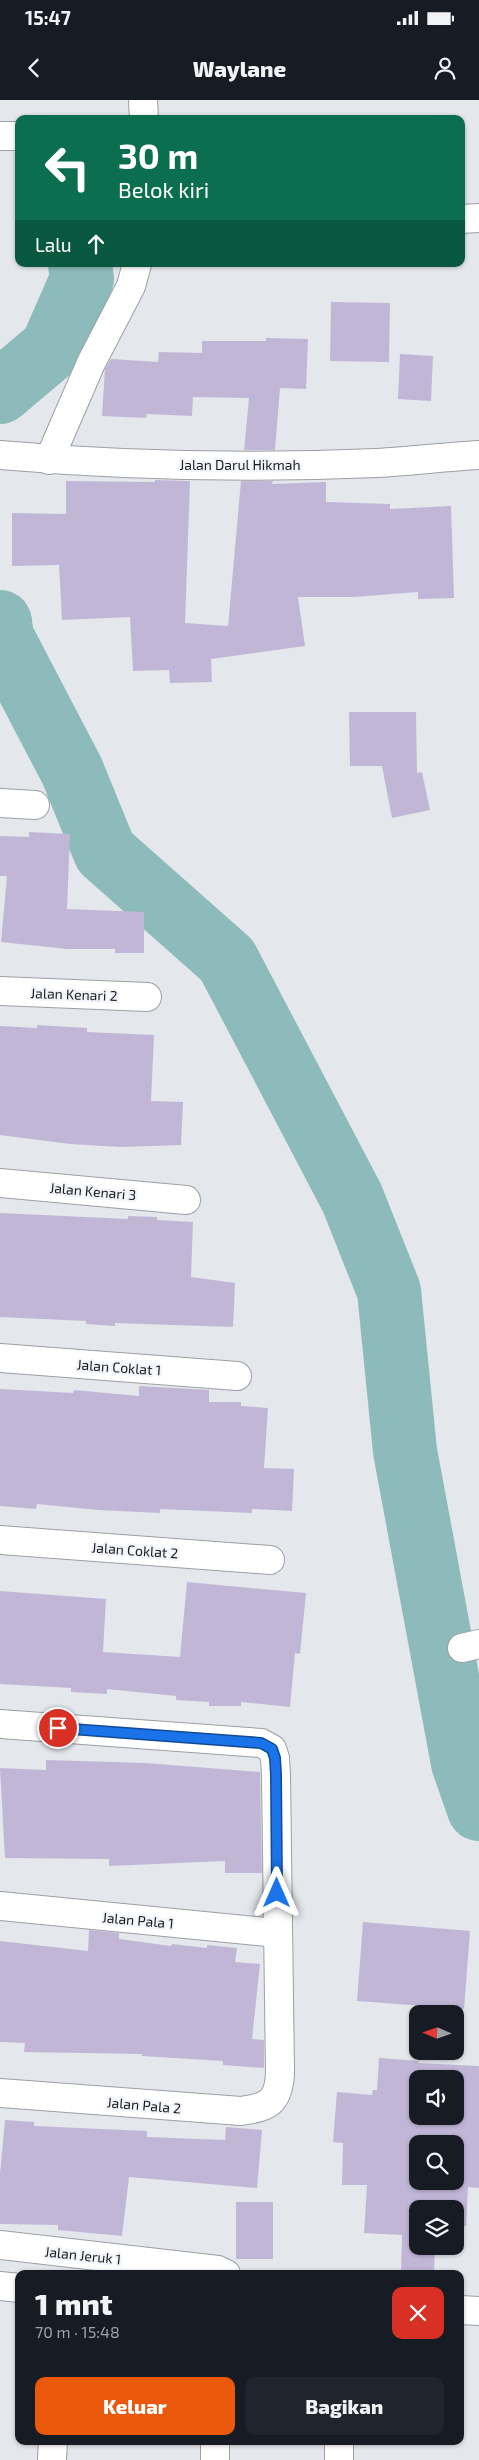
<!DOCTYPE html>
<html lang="id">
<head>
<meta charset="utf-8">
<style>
  body { margin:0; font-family:"Exo 2",sans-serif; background:#20242c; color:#f1f3f6; height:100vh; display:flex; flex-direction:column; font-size:19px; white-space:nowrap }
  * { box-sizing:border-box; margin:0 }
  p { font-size:16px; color:#9ea1a6 }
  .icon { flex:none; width:28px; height:28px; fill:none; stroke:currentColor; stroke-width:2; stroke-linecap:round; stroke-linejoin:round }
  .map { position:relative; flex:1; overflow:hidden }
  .side { position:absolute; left:15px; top:2170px; width:449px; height:175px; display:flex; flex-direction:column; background:#171b24; border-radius:10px; box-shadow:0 1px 4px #0004 }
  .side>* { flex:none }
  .top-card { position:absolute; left:15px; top:15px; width:450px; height:152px; border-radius:10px; box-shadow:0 1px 4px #0004; background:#0b6e4f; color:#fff; overflow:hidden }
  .needle { width:32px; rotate:272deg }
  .controls { position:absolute; left:409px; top:1905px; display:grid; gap:10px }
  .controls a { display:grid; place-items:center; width:55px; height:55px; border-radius:10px; background:#171b24; box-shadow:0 1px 4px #0004; font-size:25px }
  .pin { position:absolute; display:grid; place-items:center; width:42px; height:42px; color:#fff; margin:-21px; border:2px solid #fff; border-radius:50%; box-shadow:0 1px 5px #0007 }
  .me { position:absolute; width:55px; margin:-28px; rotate:0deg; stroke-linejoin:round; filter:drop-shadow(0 0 4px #0008) }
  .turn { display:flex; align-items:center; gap:18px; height:105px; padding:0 20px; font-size:22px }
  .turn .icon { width:65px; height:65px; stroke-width:2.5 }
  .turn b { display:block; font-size:35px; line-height:42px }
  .then { display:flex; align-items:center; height:48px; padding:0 20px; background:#0003; gap:10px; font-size:19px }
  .round { display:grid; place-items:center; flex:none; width:52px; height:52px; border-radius:10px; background:#20242c }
  .overview { display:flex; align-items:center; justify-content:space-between; height:85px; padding:0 20px }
  h1 { font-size:30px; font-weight:800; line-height:38px }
  .button { display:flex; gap:10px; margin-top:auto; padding:10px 20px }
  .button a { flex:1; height:58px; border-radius:10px; background:#ea580c; color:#fff; font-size:20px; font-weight:800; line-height:58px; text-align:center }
  .button a+a { background:#20242c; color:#f1f3f6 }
  .status { display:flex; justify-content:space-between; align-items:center; height:35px; padding:0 25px; background:#171b24; direction:ltr }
  .status svg { height:14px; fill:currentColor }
  header { display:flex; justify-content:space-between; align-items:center; height:65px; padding:0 20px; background:#171b24; font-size:22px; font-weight:800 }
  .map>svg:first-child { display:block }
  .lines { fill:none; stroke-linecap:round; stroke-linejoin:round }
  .river { stroke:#8dbabb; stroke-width:64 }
  .building { fill:#c2b6d7; fill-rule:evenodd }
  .minor-casing { stroke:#9c9fa4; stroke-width:30 }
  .minor { stroke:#fff; stroke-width:28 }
  .route-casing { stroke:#114b97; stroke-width:12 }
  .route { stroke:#1a73e8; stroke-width:9 }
  .labels { text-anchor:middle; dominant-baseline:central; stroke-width:4.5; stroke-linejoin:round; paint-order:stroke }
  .street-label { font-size:14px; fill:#1c1d1f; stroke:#f1f4f9 }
</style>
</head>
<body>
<div class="status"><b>15:47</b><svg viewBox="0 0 49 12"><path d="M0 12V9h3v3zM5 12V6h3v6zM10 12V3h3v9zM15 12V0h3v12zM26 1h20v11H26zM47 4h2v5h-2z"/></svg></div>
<header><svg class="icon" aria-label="back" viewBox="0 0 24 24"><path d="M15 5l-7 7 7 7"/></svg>Waylane<svg class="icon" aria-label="person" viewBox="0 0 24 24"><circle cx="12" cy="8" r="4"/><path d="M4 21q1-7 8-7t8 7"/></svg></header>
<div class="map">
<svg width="479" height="2360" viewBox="0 0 479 2360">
  <rect width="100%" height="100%" fill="#e4e7ec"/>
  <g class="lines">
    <g class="river">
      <path d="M0 292 52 248 82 179 80 164"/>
      <path d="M0 522 2 537 72 671 105 752 227 860 352 1098 389 1191 405 1351 463 1663 479 1709"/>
    </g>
  </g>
  <g class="building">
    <path d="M331 202 390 203 389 262 330 261Z"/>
    <path d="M266 238 308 239 306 289 280 288 275 350H244L249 298 193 297 192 316 147 314 146 318 102 316 105 269 111 259 158 262 159 252 202 253V241H266Z"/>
    <path d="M400 254 433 256 431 301 398 299Z"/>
    <path d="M155 380 190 381 185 523 228 526 241 381H273L272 384 326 382V402L390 404V409L451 406 454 498 418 499V492L354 497H298L305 546 211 559 212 582 170 583 169 570 133 571 130 517 62 520 59 465 12 466V413L66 414V381L155 382Z"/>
    <path d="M349 612H416L417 673 422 672 430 710 392 718 382 666H350Z"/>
    <path d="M29 732 70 734 67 809 144 812V853H115V849H67L1 842 7 776H0V736L29 737Z"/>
    <path d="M37 925 87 928V932L154 935 151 1001 183 1002 181 1045 121 1047 70 1044 0 1035V926L37 928Z"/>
    <path d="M0 1113 128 1119V1116L157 1117V1120L193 1122 191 1177 235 1183 233 1227 115 1223V1226L86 1224V1221L0 1217Z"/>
    <path d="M139 1286 209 1290V1302H241V1306L268 1308 264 1368 294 1369 292 1411 252 1409V1413L160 1409V1413L98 1410 37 1404 36 1409 0 1406V1289L73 1293 74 1290 139 1296Z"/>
    <path d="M187 1482 306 1493 300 1554 295 1553 290 1607 241 1602V1606H209V1602L176 1600V1596L107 1589V1594L71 1592V1588L0 1584V1491L106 1499 103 1552 180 1557Z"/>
    <path d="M46 1660 145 1663 260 1672 262 1773H225V1761L109 1766V1759L5 1758 0 1668 46 1670Z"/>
    <path d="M363 1822 470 1831 464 1909 357 1901Z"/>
    <path d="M89 1830 119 1833V1839L171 1846 172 1844 207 1848V1845L237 1848 235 1862 260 1864 252 1939 264 1940V1968L223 1965V1961L142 1956V1954L24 1952 25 1943 0 1942V1841L88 1851Z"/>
    <path d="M379 1958 419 1961 418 1963 479 1966V2088L468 2087 466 2126H455V2109H418V2146H435L434 2174H401L402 2135 364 2133 367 2085H342L343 2043 333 2042 337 1992 372 1995 373 1990H377ZM418 1979H455V2016H418ZM418 2044H455V2081H418Z"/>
    <path d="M5 2020 34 2022V2026L147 2031V2037L225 2040 226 2027 262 2030 257 2088 129 2077 122 2136 58 2130V2125L0 2124V2074Z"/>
    <rect x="236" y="2102" width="37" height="57"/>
  </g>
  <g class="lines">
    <defs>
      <g id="minor">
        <path d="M143 0 144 19"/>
        <path d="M0 36H19"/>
        <path d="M461 119 479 118"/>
        <path d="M0 355C124 366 253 368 377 363 411 361 445 357 479 355"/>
        <path d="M49 360 91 263 131 186 137 164"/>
        <path d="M0 703 35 705"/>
        <path d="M0 891 147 897"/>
        <path d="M0 1083 186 1100"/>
        <path d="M0 1258 237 1276"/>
        <path d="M0 1440 270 1460"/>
        <path d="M462 1548 479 1544"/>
        <path d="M0 1624 261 1643 272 1649 275 1658 276 1675 280 1972C279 2002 269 2007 241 2011L0 1993"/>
        <path d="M0 1806 277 1833"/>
        <path d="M0 2145 218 2170 226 2174"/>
        <path d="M0 2186 19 2188"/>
        <path d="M460 2210 479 2211"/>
        <path d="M52 2360 53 2341"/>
        <path d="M215 2360V2341"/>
        <path d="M339 2360V2341"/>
      </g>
    </defs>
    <use href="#minor" class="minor-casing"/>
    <use href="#minor" class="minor"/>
  </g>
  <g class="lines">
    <defs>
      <path id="route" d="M58 1628 261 1643 272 1649 275 1658 276 1675 277 1793"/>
    </defs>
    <use href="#route" class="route-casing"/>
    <use href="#route" class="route"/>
  </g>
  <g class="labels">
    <g class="street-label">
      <text x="240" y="364">Jalan Darul Hikmah</text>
      <text transform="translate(74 894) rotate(2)">Jalan Kenari 2</text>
      <text transform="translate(93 1091) rotate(5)">Jalan Kenari 3</text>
      <text transform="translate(119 1267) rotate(4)">Jalan Coklat 1</text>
      <text transform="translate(135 1450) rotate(4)">Jalan Coklat 2</text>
      <text transform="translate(138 1820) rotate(5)">Jalan Pala 1</text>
      <text transform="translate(144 2005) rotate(5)">Jalan Pala 2</text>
      <text transform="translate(83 2155) rotate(6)">Jalan Jeruk 1</text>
    </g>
  </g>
</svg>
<div class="controls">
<a><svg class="needle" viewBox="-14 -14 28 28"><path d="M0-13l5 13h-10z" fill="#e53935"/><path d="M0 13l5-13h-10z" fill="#9ea1a6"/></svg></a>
<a><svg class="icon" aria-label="sound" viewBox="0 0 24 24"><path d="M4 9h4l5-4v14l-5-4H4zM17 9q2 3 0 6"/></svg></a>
<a><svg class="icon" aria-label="search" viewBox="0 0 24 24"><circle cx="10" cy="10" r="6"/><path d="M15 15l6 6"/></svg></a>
<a><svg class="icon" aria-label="layers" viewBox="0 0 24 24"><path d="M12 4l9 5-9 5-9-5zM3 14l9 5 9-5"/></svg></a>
</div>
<div class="pin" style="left:58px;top:1628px;background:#d93025"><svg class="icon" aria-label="arrive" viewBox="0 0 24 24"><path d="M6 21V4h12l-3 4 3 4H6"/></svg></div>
<svg class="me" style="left:277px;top:1793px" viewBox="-20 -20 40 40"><path d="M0-17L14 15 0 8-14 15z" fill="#1a73e8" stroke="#fff" stroke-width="4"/></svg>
<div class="top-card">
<div class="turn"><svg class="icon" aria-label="left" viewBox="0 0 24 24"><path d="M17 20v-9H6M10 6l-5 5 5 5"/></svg><div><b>30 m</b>Belok kiri</div></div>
<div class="then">Lalu<svg class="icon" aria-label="ahead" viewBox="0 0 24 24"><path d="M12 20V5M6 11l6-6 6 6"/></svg></div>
</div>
<section class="side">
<div class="overview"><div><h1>1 mnt</h1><p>70 m · 15:48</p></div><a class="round" style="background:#d93025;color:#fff"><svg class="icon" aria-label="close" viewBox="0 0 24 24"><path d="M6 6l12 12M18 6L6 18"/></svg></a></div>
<div class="button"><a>Keluar</a><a>Bagikan</a></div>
</section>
</div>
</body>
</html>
